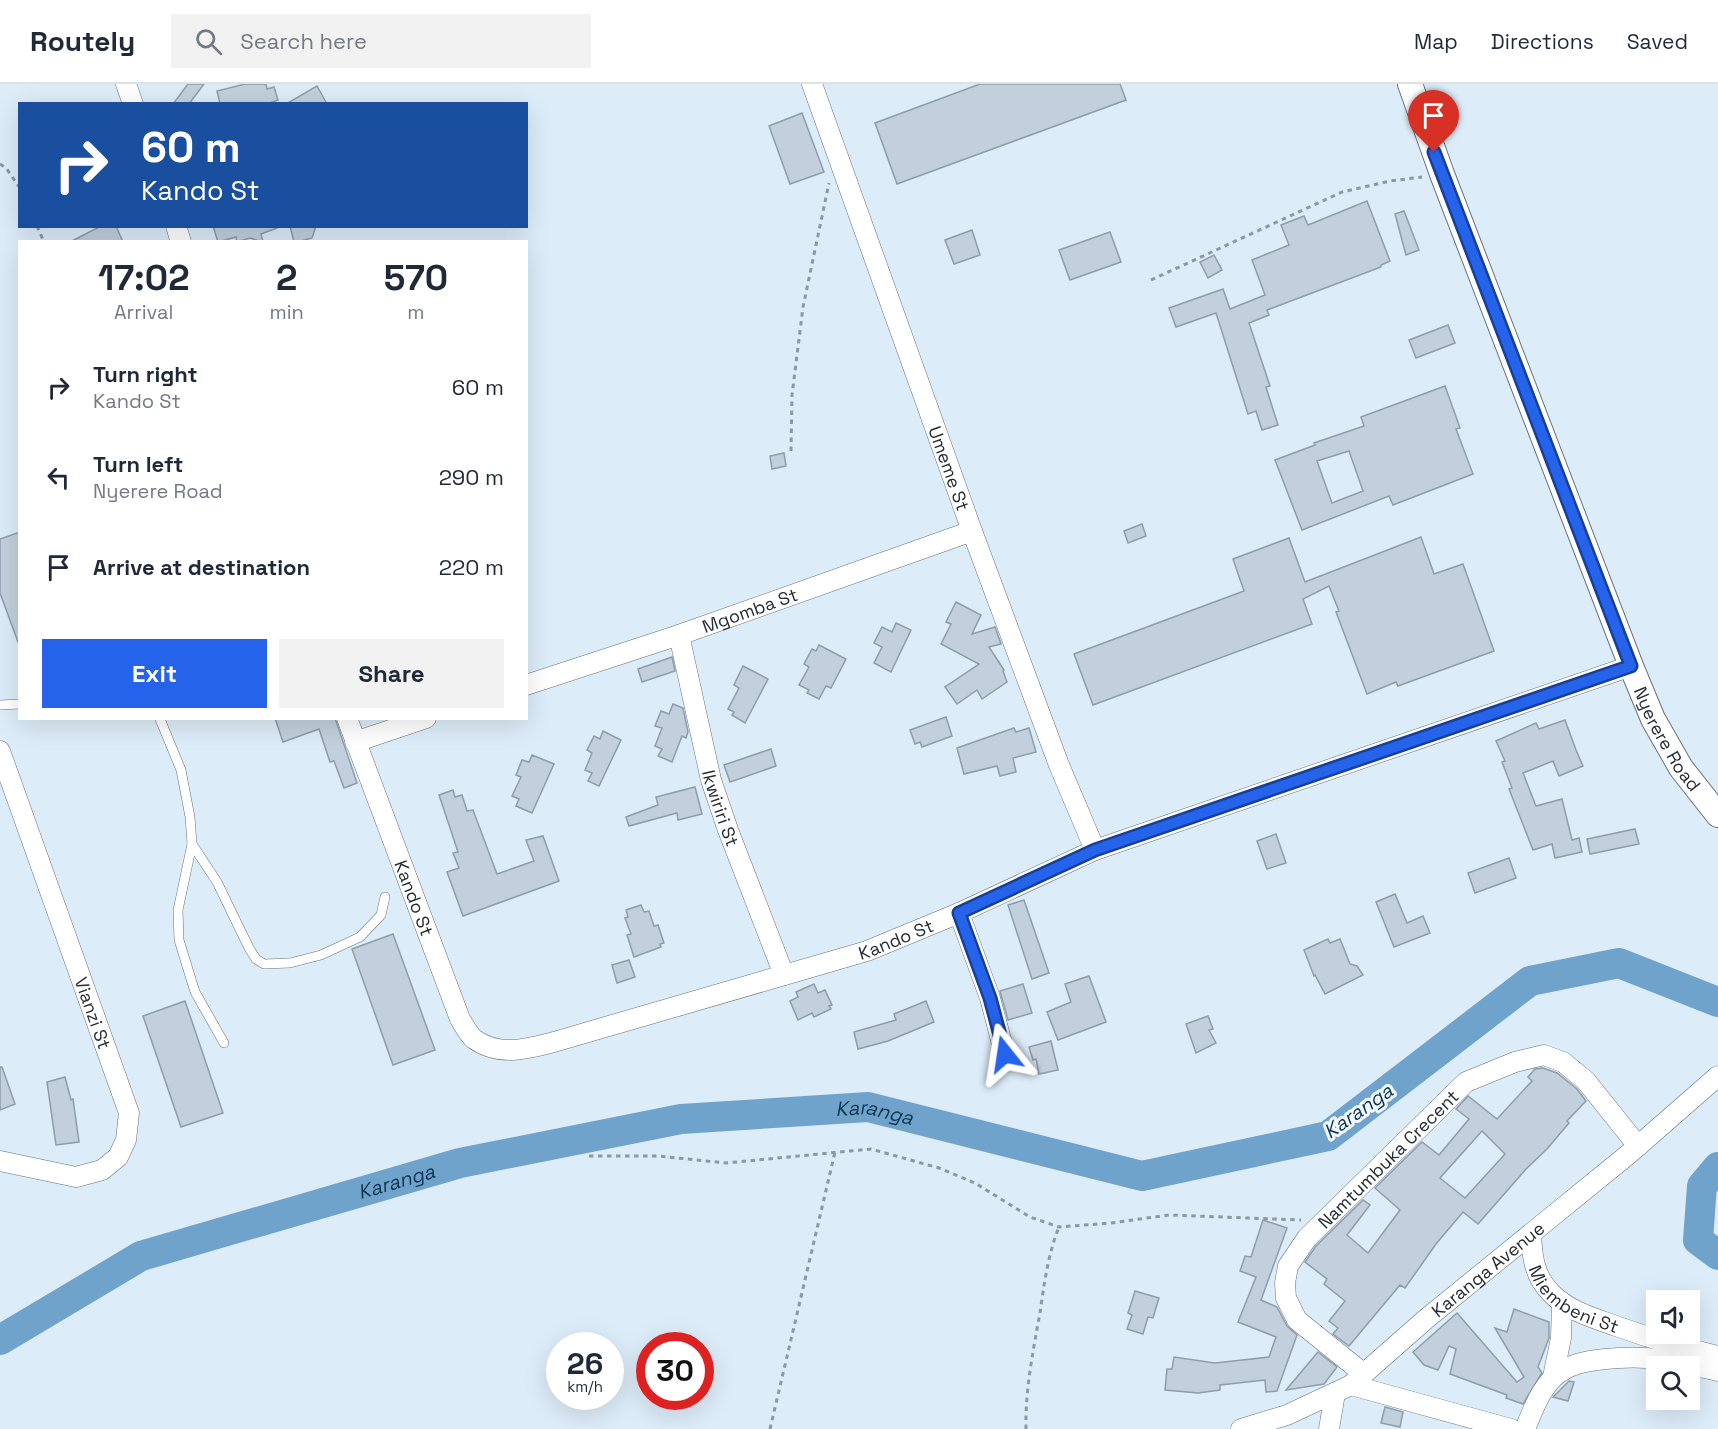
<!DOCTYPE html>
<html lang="en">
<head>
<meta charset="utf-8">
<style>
  body { margin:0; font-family:"Space Grotesk",sans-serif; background:#f2f2f3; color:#1f2937; height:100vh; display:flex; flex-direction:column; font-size:22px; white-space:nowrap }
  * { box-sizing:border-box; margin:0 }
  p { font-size:20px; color:#747a83 }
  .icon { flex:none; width:33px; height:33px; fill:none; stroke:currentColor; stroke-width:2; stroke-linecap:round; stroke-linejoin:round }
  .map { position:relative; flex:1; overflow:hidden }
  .details { position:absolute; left:18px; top:156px; width:510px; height:480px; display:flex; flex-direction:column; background:#fff; border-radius:0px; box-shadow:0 6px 24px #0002 }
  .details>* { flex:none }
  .top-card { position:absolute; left:18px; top:18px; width:510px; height:126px; border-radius:0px; box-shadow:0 6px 24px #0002; background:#1a4fa0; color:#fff; overflow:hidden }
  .controls { position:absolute; left:1646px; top:1206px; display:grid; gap:12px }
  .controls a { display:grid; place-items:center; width:54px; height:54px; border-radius:0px; background:#fff; box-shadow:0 6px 24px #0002; font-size:30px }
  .speed { position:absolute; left:546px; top:1248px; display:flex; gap:12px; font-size:30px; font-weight:700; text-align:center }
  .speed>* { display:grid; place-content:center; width:78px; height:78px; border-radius:50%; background:#fff; box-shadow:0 6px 24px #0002; line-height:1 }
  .speed small { font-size:15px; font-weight:400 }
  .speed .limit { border:9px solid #d22; background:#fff; color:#111 }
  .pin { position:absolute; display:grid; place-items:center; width:51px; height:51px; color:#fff; margin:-62px -26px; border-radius:50% 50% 50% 0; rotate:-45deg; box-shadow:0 0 6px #0007 }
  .pin .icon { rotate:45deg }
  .me { position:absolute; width:66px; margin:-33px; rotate:345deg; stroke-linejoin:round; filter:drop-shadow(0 0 4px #0008) }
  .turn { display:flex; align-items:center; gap:21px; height:126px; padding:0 24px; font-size:27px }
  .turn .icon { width:78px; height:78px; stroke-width:2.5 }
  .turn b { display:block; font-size:42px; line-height:51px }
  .eta { display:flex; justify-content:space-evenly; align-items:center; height:102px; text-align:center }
  .eta b { font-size:36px; font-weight:600; line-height:42px }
  .cta { display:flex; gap:12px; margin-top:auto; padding:12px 24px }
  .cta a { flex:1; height:69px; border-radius:0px; background:#2563eb; color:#fff; font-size:24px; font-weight:600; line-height:69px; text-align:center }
  .cta a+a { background:#f2f2f3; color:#1f2937 }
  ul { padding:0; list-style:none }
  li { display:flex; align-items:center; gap:18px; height:90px; padding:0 24px }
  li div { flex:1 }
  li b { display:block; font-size:22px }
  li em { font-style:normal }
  header { display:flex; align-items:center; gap:36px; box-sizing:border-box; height:84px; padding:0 30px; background:#fff; border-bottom:2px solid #e0e1e3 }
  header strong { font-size:28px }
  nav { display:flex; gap:33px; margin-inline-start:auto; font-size:21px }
  .search { width:420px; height:54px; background:#f2f2f3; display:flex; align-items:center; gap:15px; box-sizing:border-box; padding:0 21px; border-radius:0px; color:#747a83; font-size:22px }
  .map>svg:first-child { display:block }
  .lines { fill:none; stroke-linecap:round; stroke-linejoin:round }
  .river { stroke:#70a3cb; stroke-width:30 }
  .building { fill:#c1d0dc; stroke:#8f9da9; stroke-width:1.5; fill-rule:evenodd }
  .service-casing { stroke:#65737e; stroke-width:10 }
  .minor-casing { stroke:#65737e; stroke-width:21 }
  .tertiary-casing { stroke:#65737e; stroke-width:26 }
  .path { stroke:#8d99a2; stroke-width:3; stroke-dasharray:4.5 4.5; stroke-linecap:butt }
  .service { stroke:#fff; stroke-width:9 }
  .minor { stroke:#fff; stroke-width:20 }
  .tertiary { stroke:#fff; stroke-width:24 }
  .route-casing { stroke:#184099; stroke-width:15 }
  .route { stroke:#2563eb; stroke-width:10 }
  .labels { text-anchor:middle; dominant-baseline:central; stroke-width:6; stroke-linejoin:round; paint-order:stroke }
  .street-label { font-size:18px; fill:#262c31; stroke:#f1f7fd }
  .water-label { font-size:20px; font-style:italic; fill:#0c3651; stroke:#f1f7fd }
</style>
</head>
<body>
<header>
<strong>Routely</strong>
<div class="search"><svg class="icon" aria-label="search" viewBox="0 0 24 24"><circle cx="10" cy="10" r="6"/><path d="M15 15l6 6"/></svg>Search here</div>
<nav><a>Map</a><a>Directions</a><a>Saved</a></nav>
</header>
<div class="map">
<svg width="1718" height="1345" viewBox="0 0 1718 1345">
  <rect width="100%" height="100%" fill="#dcecf8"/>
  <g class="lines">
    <g class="river">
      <path d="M1718 1083 1702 1102 1698 1156 1718 1171"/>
      <path id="s1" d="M0 1256 141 1172 460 1079 681 1035 868 1023 1142 1092 1328 1052 1530 897 1619 879 1718 918"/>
    </g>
  </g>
  <g class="building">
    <path d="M188 0H204L189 20H173Z"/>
    <path d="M245 0H266L267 5 274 3 278 16 267 20H220L217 7Z"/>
    <path d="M980 0H1120L1126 16 897 100 875 39Z"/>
    <path d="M317 2 327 20H286Z"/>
    <path d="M802 29 824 88 790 100 769 42Z"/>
    <path d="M1367 117 1390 177 1381 181V183L1267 226 1269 231 1249 239 1270 302 1266 303 1278 341 1262 346 1256 327 1248 330 1216 229 1176 243 1169 224 1223 205 1230 225 1265 211 1252 176 1289 161 1281 141 1304 132 1308 141Z"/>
    <path d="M1404 127 1419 166 1406 171 1395 130Z"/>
    <path d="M101 142H116L123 158H70Z"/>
    <path d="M213 142H276L277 144 261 150 263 158 250 154 237 158 236 153 218 158Z"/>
    <path d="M290 142H316L312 154 298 158H294Z"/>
    <path d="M972 146 980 171 954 180 945 156Z"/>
    <path d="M1110 148 1121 178 1070 196 1059 166Z"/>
    <path d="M1214 171 1222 186 1208 194 1200 178Z"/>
    <path d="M1448 241 1455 259 1416 274 1409 256Z"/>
    <path d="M1445 302 1460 344 1456 345 1473 390 1393 421 1389 412 1302 446 1275 376 1315 361 1314 359 1364 342 1361 333ZM1349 367 1363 407 1332 419 1317 377Z"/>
    <path d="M784 369 786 382 772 385 770 372Z"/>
    <path d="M1142 440 1146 452 1128 459 1124 447Z"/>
    <path d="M20 448V558H18L0 509V455Z"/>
    <path d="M1421 453 1434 490 1463 480 1494 567 1398 602 1396 598 1367 610 1336 528 1339 527 1329 502 1303 515 1312 540 1093 621 1074 570 1244 507 1233 475 1289 454 1305 498Z"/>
    <path d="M956 518 981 531 972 550 995 543 1001 560 989 563 1004 586 1003 587 1007 598 982 615 977 606 957 620 945 603 979 580 941 560 951 540 946 538Z"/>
    <path d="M896 539 911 546 891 588 874 579 882 563 874 559 882 543 892 548Z"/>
    <path d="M819 561 846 575 831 604 826 602 819 615 807 609 809 606 799 601 809 583 804 580 812 565 816 567Z"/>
    <path d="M672 573 675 587 642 598 638 585Z"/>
    <path d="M743 582 768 595 745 639 732 631 734 628 728 625 739 604 734 601Z"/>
    <path d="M673 620 683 624 688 648 686 654 682 652 672 678 658 672 662 665 655 662 662 644 655 642 661 627 669 630Z"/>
    <path d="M946 633 952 652 922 663 920 658 915 660 910 646Z"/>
    <path d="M275 634H335L357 699 344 704 334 677 330 678 319 645 283 658Z"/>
    <path d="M1565 636 1576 666 1583 682 1559 692 1553 677 1523 689 1536 722 1562 715 1572 756 1579 754 1582 768 1555 774 1552 760 1533 766 1509 705 1512 704 1502 678 1505 677 1496 657 1536 639 1539 645Z"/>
    <path d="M1014 644 1016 648 1029 644 1036 668 1013 674 1016 688 1000 692 997 682 964 690 957 664Z"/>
    <path d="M603 647 621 656 599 702 588 697 592 689 585 686 592 669 587 666 594 652 600 655Z"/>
    <path d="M771 665 776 682 730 698 724 681Z"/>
    <path d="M532 671 554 680 532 729 516 722 519 715 512 712 521 693 516 691 522 676 529 678Z"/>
    <path d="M695 703 702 730 678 736 677 729 629 742 626 733 658 721 656 713Z"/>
    <path d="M453 706 455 713 462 711 467 727 473 726 497 790 534 777 526 756 543 752 559 797 463 832 447 788 459 784 453 769 458 768 439 711Z"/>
    <path d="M1635 745 1639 760 1590 770 1587 755Z"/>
    <path d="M1276 750 1286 779 1267 785 1257 757Z"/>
    <path d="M1509 774 1516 794 1475 809 1468 789Z"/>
    <path d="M1395 810 1407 839 1423 832 1430 849 1394 863 1376 818Z"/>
    <path d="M1024 816 1049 889 1032 895 1008 821Z"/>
    <path d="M641 821 644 828 649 827 654 842 658 841 664 859 660 860 661 863 634 873 627 851 631 850 625 834 628 833 626 826Z"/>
    <path d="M393 850 435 966 393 981 352 865Z"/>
    <path d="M1328 855 1330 859 1340 855 1350 880 1357 882 1363 891 1325 910 1315 891 1314 892 1304 866Z"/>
    <path d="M629 876 635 893 617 899 612 881Z"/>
    <path d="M1089 892 1106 938 1058 956 1047 928 1071 918 1065 900Z"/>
    <path d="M814 900 818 909 825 906 832 921 829 922 831 925 814 933 812 929 798 936 790 917 798 913 796 908Z"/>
    <path d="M1023 900 1032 929 1008 936 1000 907Z"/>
    <path d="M185 917 223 1029 181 1043 143 932Z"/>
    <path d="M926 917 934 938 888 957 858 965 854 948 896 936 894 930Z"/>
    <path d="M1208 932 1213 945 1209 946 1216 959 1196 969 1186 940Z"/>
    <path d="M1051 957 1058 986 1039 990 1036 975 1033 976 1029 963Z"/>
    <path d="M0 983H2L15 1020 0 1026Z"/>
    <path d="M1543 984 1557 989 1577 1005 1586 1017 1567 1037 1569 1039 1547 1065 1526 1085 1478 1140 1463 1128 1436 1160 1405 1204 1400 1201 1349 1262 1333 1250 1338 1244 1329 1237 1345 1217 1324 1200 1327 1195 1305 1178 1316 1162 1363 1116 1370 1121 1347 1151 1368 1169 1400 1126 1375 1104 1422 1058 1439 1071 1469 1035 1456 1025 1468 1012 1497 1035 1532 997 1528 993 1535 985ZM1482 1047 1505 1070 1465 1114 1440 1094Z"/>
    <path d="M65 993 71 1016 73 1015 79 1058 56 1061 47 998Z"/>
    <path d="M1263 1136 1287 1144 1261 1216 1277 1223 1287 1242 1297 1251 1277 1307 1266 1308 1265 1296 1220 1301V1306L1198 1309 1165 1306 1167 1285H1172L1174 1273 1215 1279 1269 1273 1276 1253 1238 1238 1256 1193 1240 1187 1245 1172 1251 1173Z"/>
    <path d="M1135 1207 1159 1214 1153 1234 1148 1233 1143 1250 1127 1245 1132 1231 1128 1229Z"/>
    <path d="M1514 1225 1549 1238V1254L1538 1283 1542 1289 1523 1320 1506 1314 1507 1311 1450 1290 1456 1265 1449 1262 1438 1286 1424 1281 1413 1268 1457 1229 1517 1298 1524 1293 1495 1244 1507 1248Z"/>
    <path d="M1318 1268 1337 1283 1324 1300 1286 1306Z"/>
    <path d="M1569 1297 1574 1298 1568 1317 1553 1313Z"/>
    <path d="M1385 1323 1403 1328 1400 1343 1381 1339Z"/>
  </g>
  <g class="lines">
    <defs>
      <g id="service">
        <path d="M0 621 20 620"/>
        <path d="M160 635 181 686 190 733 192 760 178 826 179 856 195 908 224 959"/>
        <path d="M192 760 217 798 249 864 256 875 264 880 290 879 321 871 360 853 381 831 385 813"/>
      </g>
      <g id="minor">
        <path d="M126 0 133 20"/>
        <path id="s2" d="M812 0 972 447 1059 681 1095 766"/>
        <path d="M176 142 181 158"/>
        <path id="s3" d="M679 551 711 696 728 746 784 891"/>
        <path id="s4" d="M526 601 679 551 972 447"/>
        <path id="s5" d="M347 634 460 935C464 941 468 950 474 955 499 973 527 965 554 958L867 867 959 829 1095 766 1631 582"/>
        <path d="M355 658 426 634"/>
        <path id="s6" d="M0 667 129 1029 126 1056 118 1073 102 1086 76 1093 0 1077"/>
        <path d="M959 829 990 914 1005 971"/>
        <path id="s7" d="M1531 1150C1532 1172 1534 1192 1551 1209 1568 1227 1594 1234 1616 1242 1650 1254 1683 1264 1718 1272"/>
        <path id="s8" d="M1364 1290 1297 1236 1286 1214 1285 1199 1288 1182 1307 1154 1466 998 1515 978 1544 971 1563 978 1586 997 1638 1062"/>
        <path d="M1553 1293 1561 1254 1562 1218"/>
        <path d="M1351 1301 1511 1345"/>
        <path id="s9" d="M1241 1345 1287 1331 1351 1301 1426 1235 1630 1069 1718 992"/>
        <path d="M1329 1345 1335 1309"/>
        <path d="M1525 1345C1532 1328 1540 1306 1554 1293 1568 1280 1586 1277 1605 1275 1649 1270 1675 1277 1718 1287"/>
      </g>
      <g id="tertiary">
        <path id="s10" d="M1410 0 1442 90 1631 582 1653 635 1681 684 1718 731"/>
      </g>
    </defs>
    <use href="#service" class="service-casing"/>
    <use href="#minor" class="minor-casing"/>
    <use href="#tertiary" class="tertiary-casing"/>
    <g class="path">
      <path d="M0 80 6 84 20 104"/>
      <path d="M37 142 44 158"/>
      <path d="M1151 196 1342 108 1390 97 1422 93"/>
      <path d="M791 367 792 311 803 223 829 99"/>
      <path d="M589 1072H658L726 1079 871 1065 939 1084 975 1099 1030 1133 1059 1143 1111 1139 1169 1131 1301 1136"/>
      <path d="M770 1345 835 1068"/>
      <path d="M1026 1345C1025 1307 1033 1267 1040 1229 1044 1201 1048 1170 1059 1143"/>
    </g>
    <use href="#service" class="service"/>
    <use href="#minor" class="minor"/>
    <use href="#tertiary" class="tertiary"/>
  </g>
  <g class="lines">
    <defs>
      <path id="route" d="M1005 970 990 914 959 829 1095 766 1631 582 1434 68"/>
    </defs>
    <use href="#route" class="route-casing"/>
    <use href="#route" class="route"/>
  </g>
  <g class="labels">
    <g class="street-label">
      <text stroke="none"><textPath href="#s2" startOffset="408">Umeme St</textPath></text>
      <text stroke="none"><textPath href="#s4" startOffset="236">Mgomba St</textPath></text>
      <text stroke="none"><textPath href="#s10" startOffset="704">Nyerere Road</textPath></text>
      <text stroke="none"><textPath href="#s3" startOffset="178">Ikwiriri St</textPath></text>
      <text stroke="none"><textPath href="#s5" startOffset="192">Kando St</textPath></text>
      <text stroke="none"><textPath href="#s5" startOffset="786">Kando St</textPath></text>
      <text stroke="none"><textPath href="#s6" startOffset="278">Vianzi St</textPath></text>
      <text stroke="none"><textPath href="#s8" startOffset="290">Namtumbuka Crecent</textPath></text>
      <text stroke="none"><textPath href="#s9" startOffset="298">Karanga Avenue</textPath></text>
      <text stroke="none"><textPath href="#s7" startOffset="86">Miembeni St</textPath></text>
    </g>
    <g class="water-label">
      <text transform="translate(1358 1027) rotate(-35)">Karanga</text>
      <text stroke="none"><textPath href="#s1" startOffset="916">Karanga</textPath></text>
      <text stroke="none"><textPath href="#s1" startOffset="430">Karanga</textPath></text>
    </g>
  </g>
</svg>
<div class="controls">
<a><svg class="icon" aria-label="sound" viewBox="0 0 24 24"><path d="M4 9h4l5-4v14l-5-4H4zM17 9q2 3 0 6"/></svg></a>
<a><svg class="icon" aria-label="search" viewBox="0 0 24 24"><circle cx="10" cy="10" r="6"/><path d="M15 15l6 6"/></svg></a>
</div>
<div class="speed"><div>26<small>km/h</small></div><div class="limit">30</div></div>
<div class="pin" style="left:1434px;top:68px;background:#d93025"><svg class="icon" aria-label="arrive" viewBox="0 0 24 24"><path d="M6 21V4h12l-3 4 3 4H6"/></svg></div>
<svg class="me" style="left:1005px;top:970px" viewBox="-20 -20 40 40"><path d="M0-17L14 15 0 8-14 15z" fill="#2563eb" stroke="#fff" stroke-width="4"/></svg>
<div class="top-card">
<div class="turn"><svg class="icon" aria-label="right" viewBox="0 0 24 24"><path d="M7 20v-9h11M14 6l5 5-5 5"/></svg><div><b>60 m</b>Kando St</div></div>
</div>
<section class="details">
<div class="eta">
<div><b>17:02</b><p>Arrival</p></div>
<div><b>2</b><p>min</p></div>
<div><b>570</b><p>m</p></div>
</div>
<ul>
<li><svg class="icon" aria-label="right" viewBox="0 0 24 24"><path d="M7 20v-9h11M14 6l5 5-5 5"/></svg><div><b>Turn right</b><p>Kando St</p></div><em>60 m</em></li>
<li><svg class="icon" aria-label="left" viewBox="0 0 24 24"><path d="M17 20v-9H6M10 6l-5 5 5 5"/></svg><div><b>Turn left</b><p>Nyerere Road</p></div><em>290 m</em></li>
<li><svg class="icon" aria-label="arrive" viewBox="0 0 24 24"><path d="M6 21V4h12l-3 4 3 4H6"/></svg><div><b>Arrive at destination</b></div><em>220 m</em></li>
</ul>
<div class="cta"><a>Exit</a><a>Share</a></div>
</section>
</div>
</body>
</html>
